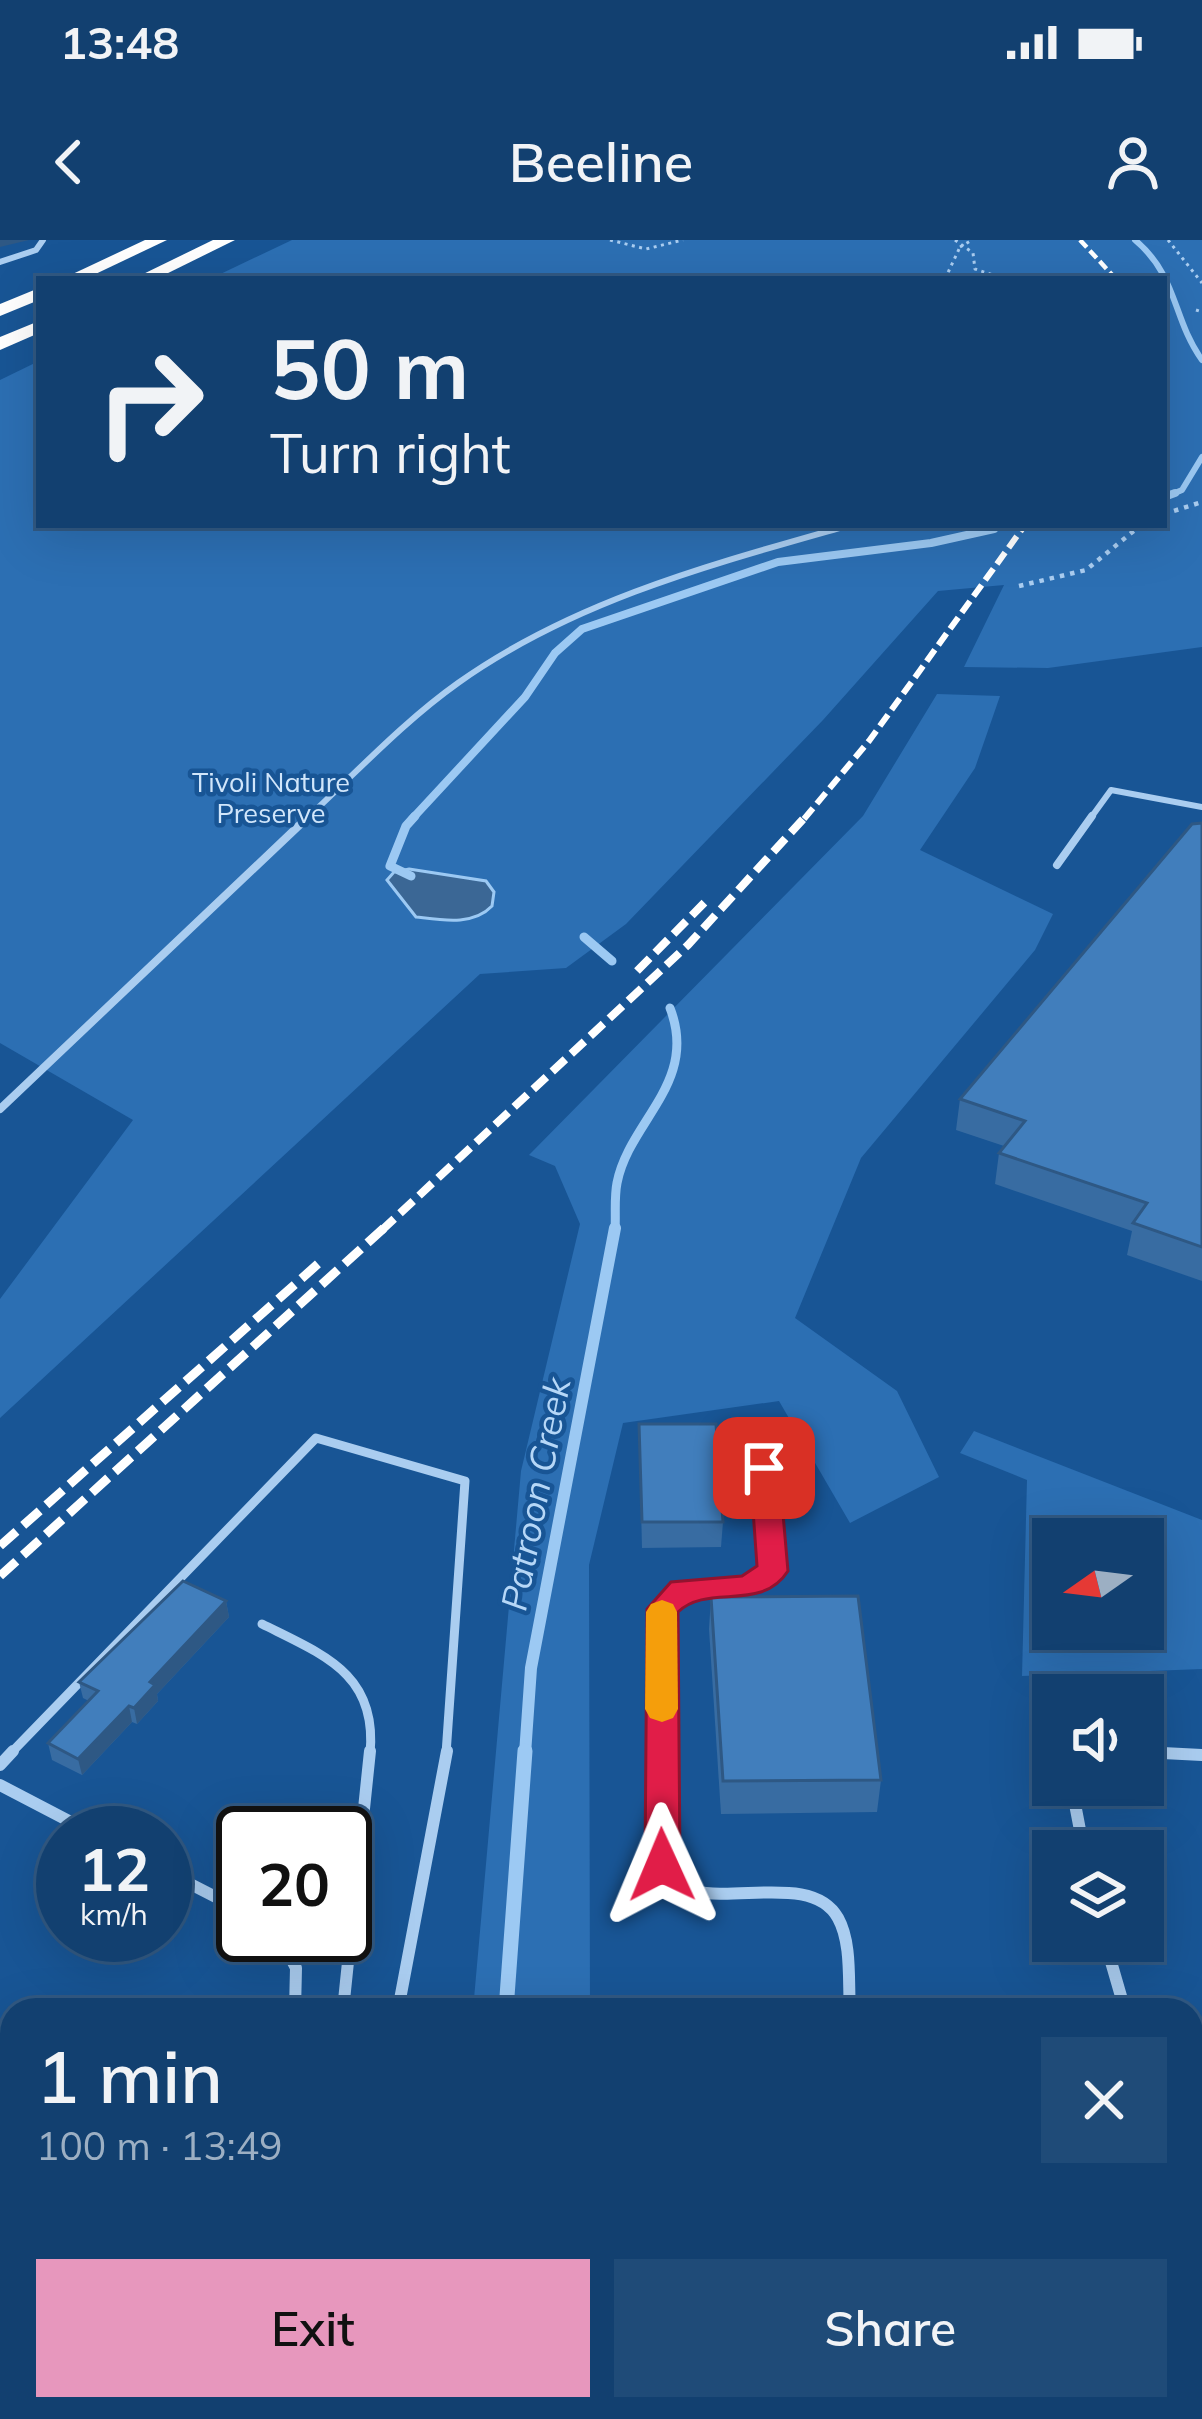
<!DOCTYPE html>
<html lang="en">
<head>
<meta charset="utf-8">
<style>
  body { margin:0; font-family:Mulish,sans-serif; background:#1f4b78; color:#f1f3f6; height:100vh; display:flex; flex-direction:column; font-size:45px; white-space:nowrap }
  * { box-sizing:border-box; margin:0 }
  p { font-size:39px; color:#9cafc3 }
  .icon { flex:none; width:66px; height:66px; fill:none; stroke:currentColor; stroke-width:2; stroke-linecap:round; stroke-linejoin:round }
  .map { position:relative; flex:1; overflow:hidden }
  .drawer { position:absolute; left:0px; top:1758px; width:1203px; height:423px; display:flex; flex-direction:column; background:#124070; border-radius:36px 36px 0 0; box-shadow:0 12px 48px #0002,0 0 0 3px #315983 }
  .drawer>* { flex:none }
  .hud { position:absolute; left:36px; top:36px; width:1131px; height:252px; border-radius:0px; box-shadow:0 12px 48px #0002,0 0 0 3px #315983; background:#124070; color:#f1f3f6; overflow:hidden }
  .needle { width:78px; rotate:256deg }
  .buttons { position:absolute; left:1032px; top:1278px; display:grid; gap:24px }
  .buttons a { display:grid; place-items:center; width:132px; height:132px; border-radius:0px; background:#124070; box-shadow:0 12px 48px #0002,0 0 0 3px #315983; font-size:60px }
  .speed { position:absolute; left:36px; top:1566px; display:flex; gap:24px; font-size:60px; font-weight:700; text-align:center }
  .speed>* { display:grid; place-content:center; width:156px; height:156px; border-radius:50%; background:#124070; box-shadow:0 12px 48px #0002,0 0 0 3px #315983; line-height:1 }
  .speed small { font-size:30px; font-weight:400 }
  .speed .limit { border:6px solid #111; border-radius:18px; background:#fff; color:#111 }
  .pin { position:absolute; display:grid; place-items:center; width:102px; height:102px; color:#fff; margin:-51px; border-radius:24px; box-shadow:0 6px 18px #0006 }
  .me { position:absolute; width:132px; margin:-66px; rotate:359deg; stroke-linejoin:round; filter:drop-shadow(0 0 9px #0008) }
  .turn { display:flex; align-items:center; gap:42px; height:252px; padding:0 36px; font-size:54px }
  .turn .icon { width:156px; height:156px; stroke-width:2.5 }
  .turn b { display:block; font-size:84px; line-height:102px }
  .round { display:grid; place-items:center; flex:none; width:126px; height:126px; border-radius:0px; background:#1f4b78 }
  .headline { display:flex; align-items:center; justify-content:space-between; height:204px; padding:0 36px }
  h1 { font-size:72px; font-weight:600; line-height:90px }
  .button { display:flex; gap:24px; margin-top:auto; padding:24px 36px }
  .button a { flex:1; height:138px; border-radius:0px; background:#e797bd; color:#111; font-size:48px; font-weight:600; line-height:138px; text-align:center }
  .button a+a { background:#1f4b78; color:#f1f3f6 }
  .status { display:flex; justify-content:space-between; align-items:center; height:84px; padding:0 60px; background:#124070; direction:ltr }
  .status svg { height:33px; fill:currentColor }
  header { display:flex; justify-content:space-between; align-items:center; height:156px; padding:0 36px; background:#124070; font-size:54px; font-weight:600 }
  .map>svg:first-child { display:block }
  .green { fill:#2c6fb3; fill-rule:evenodd }
  .water { fill:#3b6795; stroke:#9cc9f3; stroke-width:3 }
  .lines { fill:none; stroke-linecap:round; stroke-linejoin:round }
  .stream-far4 { stroke:#9cc9f3; stroke-width:6 }
  .stream-far3 { stroke:#9cc9f3; stroke-width:8 }
  .stream-far2 { stroke:#9cc9f3; stroke-width:9 }
  .stream-far1 { stroke:#9cc9f3; stroke-width:12 }
  .stream { stroke:#9cc9f3; stroke-width:15 }
  .path-far1 { stroke:#aacdf0; stroke-width:3; stroke-dasharray:3 4.5; stroke-linecap:butt }
  .path { stroke:#aacdf0; stroke-width:4.5; stroke-dasharray:4.5 6; stroke-linecap:butt }
  .lane-far3 { stroke:#aacdf0; stroke-width:6 }
  .lane-far2 { stroke:#aacdf0; stroke-width:8 }
  .lane-far1 { stroke:#aacdf0; stroke-width:9 }
  .lane { stroke:#aacdf0; stroke-width:12 }
  .street-far1 { stroke:#aacdf0; stroke-width:6 }
  .street { stroke:#aacdf0; stroke-width:16 }
  .highway { fill:#fff; fill-rule:evenodd }
  .rail-far3 { stroke:#fff; stroke-width:4.5; stroke-dasharray:10 4.5; stroke-linecap:butt }
  .rail-far2 { stroke:#fff; stroke-width:6; stroke-dasharray:14 6; stroke-linecap:butt }
  .rail-far1 { stroke:#fff; stroke-width:8; stroke-dasharray:18 8; stroke-linecap:butt }
  .rail { stroke:#fff; stroke-width:9; stroke-dasharray:22 9; stroke-linecap:butt }
  .wall { fill:#386ca2 }
  .shaded-wall { fill:#2e5884 }
  .building { fill:#417ebc; stroke:#2e5884; stroke-width:3 }
  .route { fill:#e11d48; stroke:#92132f; stroke-width:3 }
  .slow { fill:#f59e0b }
  .labels { text-anchor:middle; dominant-baseline:central; stroke-width:9; stroke-linejoin:round; paint-order:stroke }
  .far-park-label { font-size:27px; fill:#d1e6fb; stroke:#185595 }
  .water-label { font-size:36px; font-style:italic; fill:#b6d7f7; stroke:#185595 }
</style>
</head>
<body>
<div class="status"><b>13:48</b><svg viewBox="0 0 49 12"><path d="M0 12V9h3v3zM5 12V6h3v6zM10 12V3h3v9zM15 12V0h3v12zM26 1h20v11H26zM47 4h2v5h-2z"/></svg></div>
<header><svg class="icon" aria-label="back" viewBox="0 0 24 24"><path d="M15 5l-7 7 7 7"/></svg>Beeline<svg class="icon" aria-label="person" viewBox="0 0 24 24"><circle cx="12" cy="8" r="4"/><path d="M4 21q1-7 8-7t8 7"/></svg></header>
<div class="map">
<svg width="1202" height="2179" viewBox="0 0 1202 2179">
  <rect width="100%" height="100%" fill="#185595"/>
  <g class="green">
    <path d="M292 0H1202V407L1048 428 964 427 1004 345 938 351 823 480 626 684 566 728 480 734 0 1178V1059L133 880 0 803V140L39 121V285H1164V39H210Z"/>
    <path d="M937 454 1000 456 975 528 920 610 1053 674 1035 710 861 918 795 1078 897 1151 939 1237 850 1283 779 1161 623 1183 589 1325 590 1770H473L521 1231 580 984 555 926 529 915 863 576Z"/>
    <path d="M974 1191 1202 1280V1429L1022 1436 1027 1240 960 1213ZM1053 1299H1143V1389H1053Z"/>
    <path d="M447 2169H592V2179H446Z"/>
  </g>
  <path class="water" d="M409 629 486 641 494 652 492 666C473 686 442 680 416 677L387 640 394 632Z"/>
  <g class="lines">
    <g class="stream-far4">
      <path d="M1135 0C1178 36 1172 78 1202 120"/>
      <path d="M1168 256 1182 250 1202 217"/>
    </g>
    <g class="stream-far3">
      <path d="M1164 257 1175 253"/>
      <path d="M412 579 525 457 555 413 582 389 778 322 931 303 994 289"/>
    </g>
    <g class="stream-far2">
      <path d="M411 636 390 626 406 586 415 576"/>
      <path d="M584 697 612 721"/>
      <path d="M615 991C616 975 614 958 617 943 629 881 699 843 670 768"/>
    </g>
    <path class="stream-far1" d="M525 1514 531 1428 615 988"/>
    <g class="stream">
      <path d="M506 1770 525 1511"/>
      <path d="M459 2179 461 2169"/>
    </g>
    <g class="path-far1">
      <path d="M610 0 646 9 683 0"/>
      <path d="M955 0 973 13 975 29 999 37 994 39"/>
      <path d="M1168 0 1202 43"/>
      <path d="M960 7 972 0"/>
      <path d="M945 39 960 7"/>
      <path d="M1196 70 1202 72"/>
    </g>
    <g class="path">
      <path d="M1164 274 1202 262"/>
      <path d="M624 285H713"/>
      <path d="M1019 346 1086 330 1141 285"/>
    </g>
    <g class="lane-far3">
      <path d="M306 579C355 534 403 482 458 443 575 360 713 324 850 285"/>
      <path d="M1090 579 1111 550 1202 567"/>
    </g>
    <g class="lane-far2">
      <path d="M1057 625 1092 576"/>
      <path d="M0 869 309 576"/>
    </g>
    <g class="lane-far1">
      <path d="M262 1384C324 1415 378 1434 370 1514"/>
      <path d="M1143 1512 1186 1514"/>
      <path d="M10 1514 316 1198 465 1241 446 1514"/>
      <path d="M663 1514 662 1369 682 1350 742 1347 773 1331 764 1228"/>
    </g>
    <g class="lane">
      <path d="M663 1511C663 1539 656 1600 663 1623 681 1688 806 1620 838 1678 852 1703 848 1742 850 1770"/>
      <path d="M1143 1512 1202 1515"/>
      <path d="M0 1525 13 1511"/>
      <path d="M0 1545 92 1593"/>
      <path d="M1079 1545 1075 1564 1084 1611"/>
      <path d="M165 1631 243 1671"/>
      <path d="M279 1695 296 1728 295 1770"/>
      <path d="M1105 1701 1125 1770"/>
      <path d="M343 1770 370 1511"/>
      <path d="M398 1770 447 1511"/>
      <path d="M1191 1826 1202 1831"/>
      <path d="M255 2179 256 2169"/>
      <path d="M301 2179 302 2169"/>
      <path d="M349 2179 352 2169"/>
    </g>
    <path class="street-far1" d="M0 22 36 10 43 0"/>
    <g class="street">
      <path d="M1191 2033 1202 2034"/>
      <path d="M896 2169 897 2179"/>
    </g>
    <g class="highway">
      <path d="M145 0H167L85 39H62Z"/>
      <path d="M213 0H235L156 39H133Z"/>
      <path d="M39 48V60L0 76V64Z"/>
      <path d="M39 81V93L0 110V97Z"/>
    </g>
    <path class="rail-far3" d="M1080 0 1116 39"/>
    <path class="rail-far2" d="M804 579 869 501 1025 285"/>
    <g class="rail-far1">
      <path d="M637 731 709 658"/>
      <path d="M381 991 688 705 806 576"/>
    </g>
    <g class="rail">
      <path d="M0 1306 319 1023"/>
      <path d="M0 1336 384 988"/>
    </g>
  </g>
  <g class="wall">
    <path d="M1202 583V1041L1127 1015 1132 991 995 944 999 913 1004 906 956 890 960 859Z"/>
    <path d="M639 1184 723 1282 721 1307 642 1308Z"/>
    <path d="M711 1357 881 1540 877 1572 721 1574 709 1389Z"/>
    <path d="M226 1361 229 1377 157 1454 158 1461 137 1484 132 1482 82 1535 52 1520 48 1503 89 1461 83 1458 79 1442Z"/>
  </g>
  <g class="shaded-wall">
    <path d="M0 0H29L0 7Z"/>
    <path d="M226 1361 229 1377 157 1454 158 1461 137 1484 134 1468 150 1442Z"/>
    <path d="M129 1466 132 1482 82 1535 78 1519Z"/>
  </g>
  <g class="building">
    <path d="M1202 583V1007L1133 983 1147 963 999 913 1025 881 960 859 1192 584Z"/>
    <path d="M639 1184H716L723 1282H642Z"/>
    <path d="M183 1341 226 1361 150 1442 155 1445 134 1468 129 1466 78 1519 48 1503 98 1451 79 1442Z"/>
    <path d="M858 1356 881 1540 723 1541 711 1357Z"/>
  </g>
  <path class="route" d="M764 1217 779 1228 788 1331C761 1373 708 1343 678 1372L680 1625 675 1635 662 1639 650 1635 645 1625 647 1369 671 1342 742 1336 757 1326 750 1228Z"/>
  <path class="slow" d="M662 1360 673 1364 677 1372 678 1469 673 1478 662 1482 650 1478 645 1469 646 1372 651 1364Z"/>
  <g class="labels">
    <g class="far-park-label">
      <text x="271" y="542">Tivoli Nature<tspan x="271" dy="31">Preserve</tspan></text>
    </g>
    <g class="water-label">
      <text transform="translate(535 1254) rotate(-79)">Patroon Creek</text>
    </g>
  </g>
</svg>
<div class="buttons">
<a><svg class="needle" viewBox="-14 -14 28 28"><path d="M0-13l5 13h-10z" fill="#e53935"/><path d="M0 13l5-13h-10z" fill="#9cafc3"/></svg></a>
<a><svg class="icon" aria-label="sound" viewBox="0 0 24 24"><path d="M4 9h4l5-4v14l-5-4H4zM17 9q2 3 0 6"/></svg></a>
<a><svg class="icon" aria-label="layers" viewBox="0 0 24 24"><path d="M12 4l9 5-9 5-9-5zM3 14l9 5 9-5"/></svg></a>
</div>
<div class="speed"><div>12<small>km/h</small></div><div class="limit">20</div></div>
<div class="pin" style="left:764px;top:1228px;background:#d93025"><svg class="icon" aria-label="arrive" viewBox="0 0 24 24"><path d="M6 21V4h12l-3 4 3 4H6"/></svg></div>
<svg class="me" style="left:662px;top:1625px" viewBox="-20 -20 40 40"><path d="M0-17L14 15 0 8-14 15z" fill="#e11d48" stroke="#fff" stroke-width="4"/></svg>
<div class="hud">
<div class="turn"><svg class="icon" aria-label="right" viewBox="0 0 24 24"><path d="M7 20v-9h11M14 6l5 5-5 5"/></svg><div><b>50 m</b>Turn right</div></div>
</div>
<section class="drawer">
<div class="headline"><div><h1>1 min</h1><p>100 m · 13:49</p></div><a class="round"><svg class="icon" aria-label="close" viewBox="0 0 24 24"><path d="M6 6l12 12M18 6L6 18"/></svg></a></div>
<div class="button"><a>Exit</a><a>Share</a></div>
</section>
</div>
</body>
</html>
